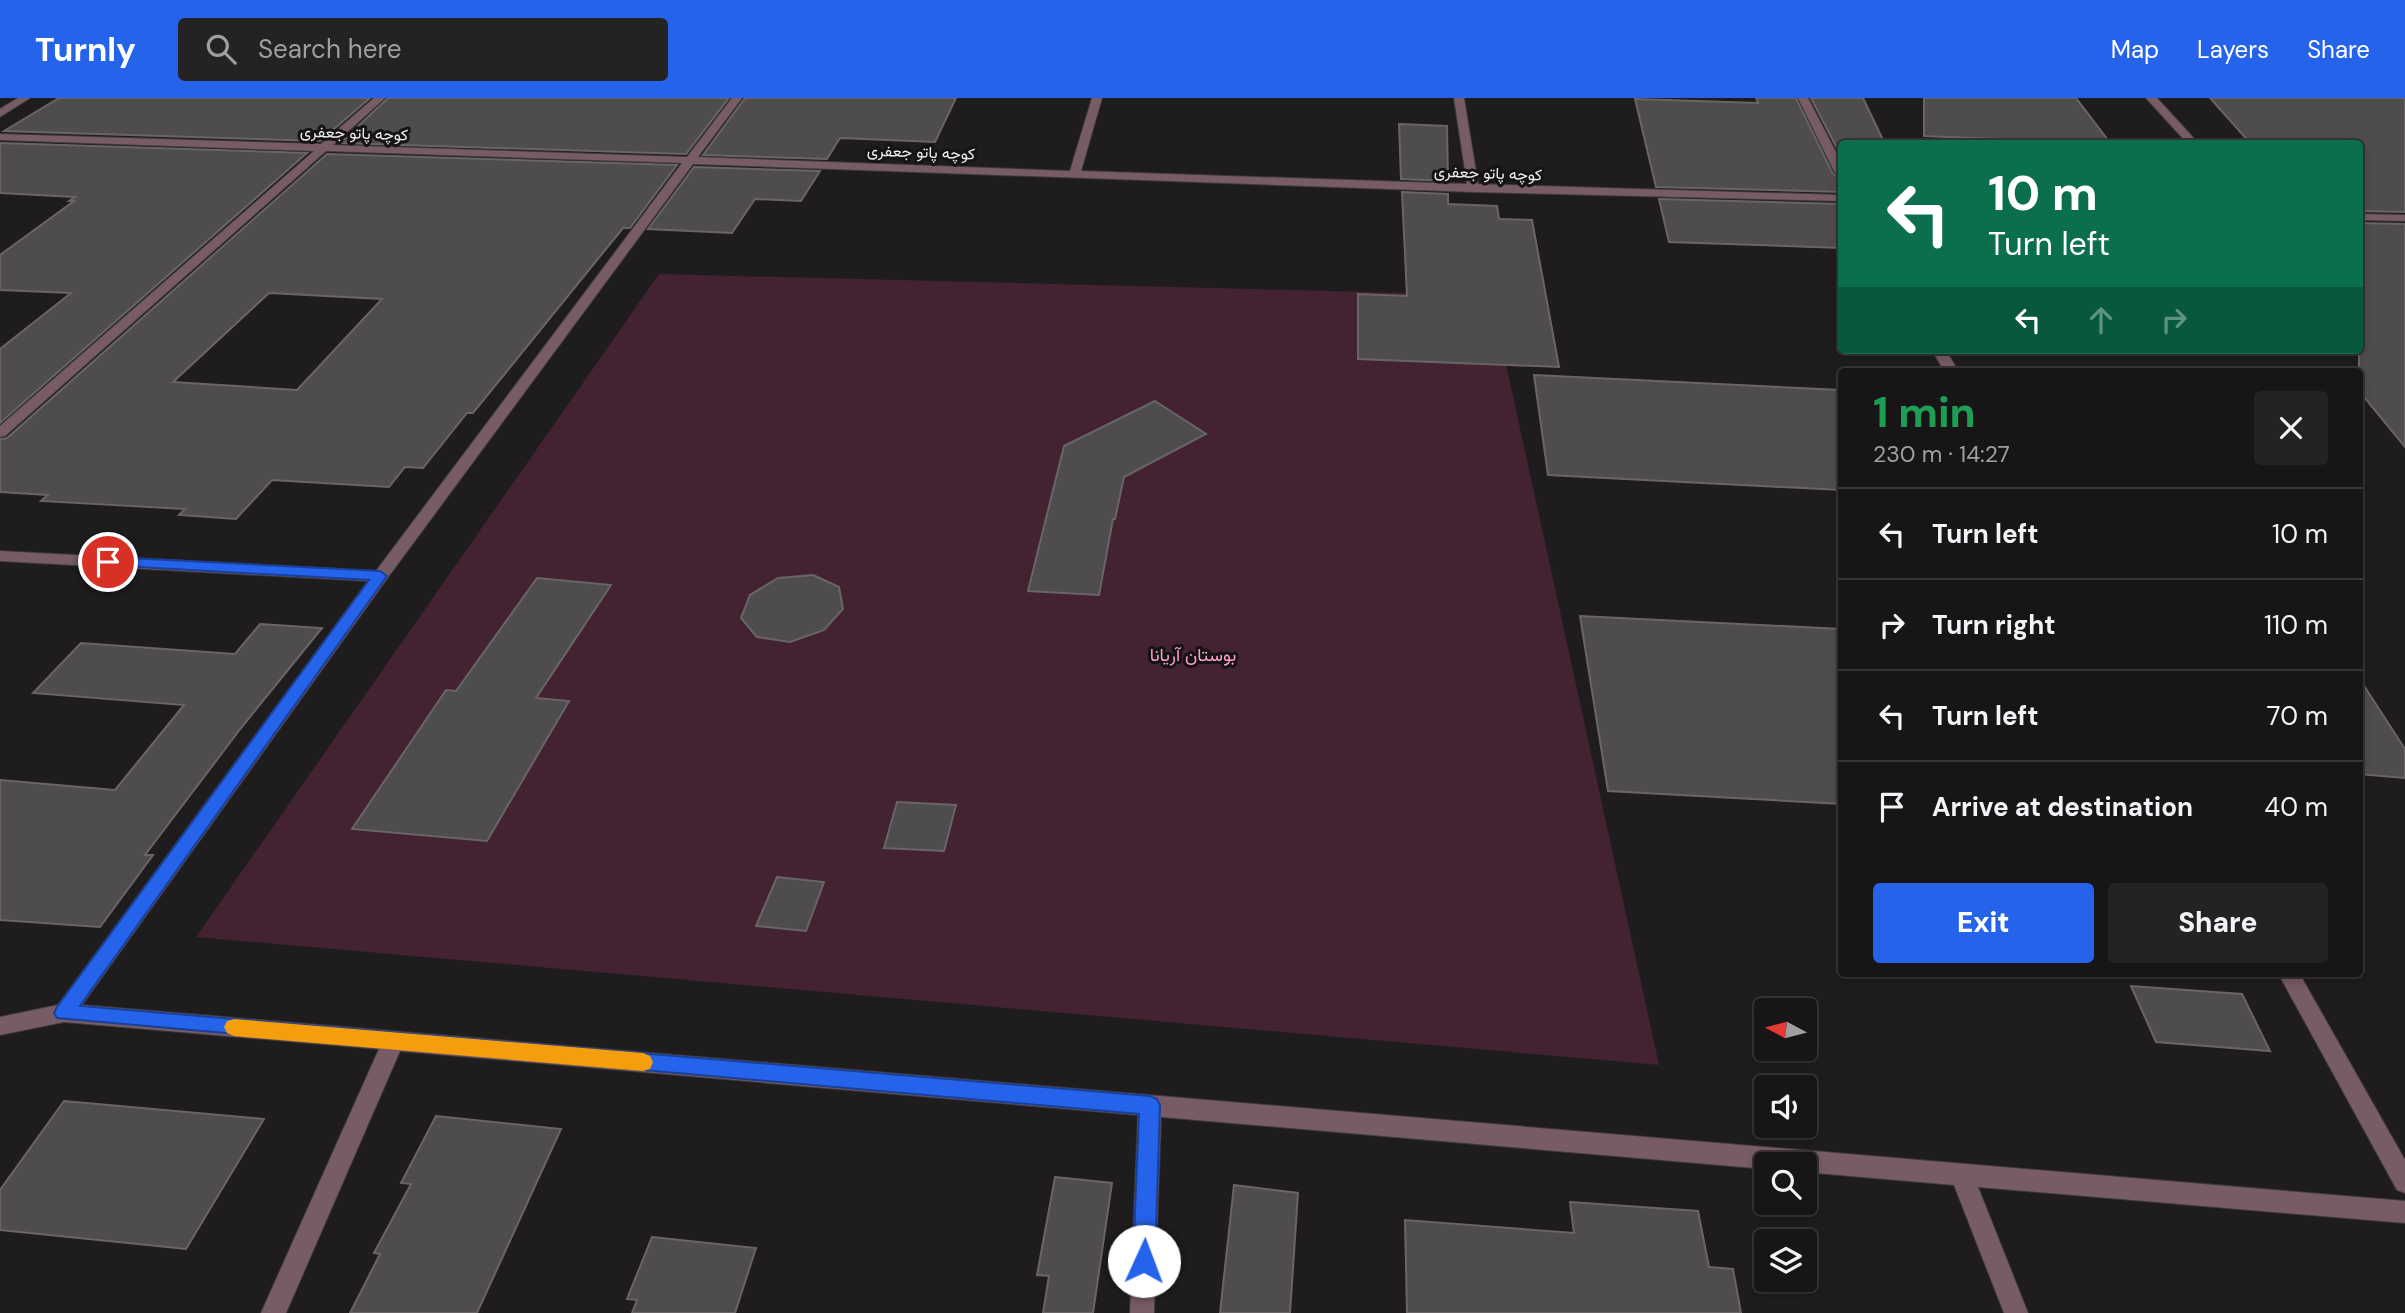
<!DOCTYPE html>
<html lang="en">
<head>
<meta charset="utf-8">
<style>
  body { margin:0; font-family:"DM Sans",Vazirmatn,sans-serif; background:#242223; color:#f1f3f6; height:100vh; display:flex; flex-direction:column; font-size:26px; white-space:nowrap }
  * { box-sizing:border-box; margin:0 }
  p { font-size:23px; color:#9e9fa1 }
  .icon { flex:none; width:38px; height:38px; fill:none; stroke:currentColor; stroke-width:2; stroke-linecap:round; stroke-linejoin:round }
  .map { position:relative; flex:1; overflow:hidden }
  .sheet { position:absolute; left:1838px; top:270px; width:525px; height:609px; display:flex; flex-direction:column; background:#171516; border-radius:7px; box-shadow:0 4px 10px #0003,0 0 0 2px #363435 }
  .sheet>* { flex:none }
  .hud { position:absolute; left:1838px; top:42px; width:525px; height:214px; border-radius:7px; box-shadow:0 4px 10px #0003,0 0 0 2px #363435; background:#0b6e4f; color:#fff; overflow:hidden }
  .needle { width:46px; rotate:277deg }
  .buttons { position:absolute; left:1754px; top:900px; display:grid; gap:14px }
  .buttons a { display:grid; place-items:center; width:63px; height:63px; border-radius:7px; background:#171516; box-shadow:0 4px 10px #0003,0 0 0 2px #363435; font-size:35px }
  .pin { position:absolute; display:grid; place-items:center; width:60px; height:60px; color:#fff; margin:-30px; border:4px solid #fff; border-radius:50%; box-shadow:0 2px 7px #0007 }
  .me { position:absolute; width:77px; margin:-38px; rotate:2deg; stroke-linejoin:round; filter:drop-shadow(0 0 5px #0008) }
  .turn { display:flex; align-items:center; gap:24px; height:147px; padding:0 35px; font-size:32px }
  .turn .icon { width:91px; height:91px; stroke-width:2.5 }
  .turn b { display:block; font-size:49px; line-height:60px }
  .lanes { display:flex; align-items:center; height:66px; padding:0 35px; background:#0003; justify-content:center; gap:35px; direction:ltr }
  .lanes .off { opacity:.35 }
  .round { display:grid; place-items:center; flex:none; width:74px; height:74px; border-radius:7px; background:#242223 }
  .overview { display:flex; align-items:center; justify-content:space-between; height:119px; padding:0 35px }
  h1 { font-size:42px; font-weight:800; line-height:52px; color:#1e9e55 }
  .primary-button { display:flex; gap:14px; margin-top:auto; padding:14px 35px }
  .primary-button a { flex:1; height:80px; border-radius:7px; background:#2563eb; color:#fff; font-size:28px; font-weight:800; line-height:80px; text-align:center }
  .primary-button a+a { background:#242223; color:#f1f3f6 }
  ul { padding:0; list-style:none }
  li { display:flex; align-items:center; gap:21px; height:91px; padding:0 35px; border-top:2px solid #363435 }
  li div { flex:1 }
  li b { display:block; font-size:26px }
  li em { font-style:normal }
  header { display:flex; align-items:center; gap:42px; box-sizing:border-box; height:98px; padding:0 35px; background:#2563eb; color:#fff }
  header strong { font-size:33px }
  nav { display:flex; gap:38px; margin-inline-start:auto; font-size:24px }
  .search { width:490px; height:63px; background:#242223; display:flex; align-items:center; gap:18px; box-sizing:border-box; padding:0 24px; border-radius:7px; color:#9e9fa1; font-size:26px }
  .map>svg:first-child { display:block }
  .green { fill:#432231 }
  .building { fill:#4f4c4d; stroke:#696567; stroke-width:2; fill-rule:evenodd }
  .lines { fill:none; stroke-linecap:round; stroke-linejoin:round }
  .street-casing { stroke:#3c393a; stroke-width:2 }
  .street { fill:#775b66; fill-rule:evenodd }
  .route { fill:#2563eb; stroke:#184099; stroke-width:2 }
  .slow { fill:#f59e0b }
  .labels { text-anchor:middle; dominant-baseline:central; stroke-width:6; stroke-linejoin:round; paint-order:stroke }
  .far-street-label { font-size:16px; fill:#eeeced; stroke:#151314 }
  .park-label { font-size:18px; fill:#fda1c8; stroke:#151314 }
</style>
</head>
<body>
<header>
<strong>Turnly</strong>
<div class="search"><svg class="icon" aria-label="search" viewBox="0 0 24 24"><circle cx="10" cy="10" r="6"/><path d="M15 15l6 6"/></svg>Search here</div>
<nav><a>Map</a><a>Layers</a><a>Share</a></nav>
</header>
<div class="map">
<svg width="2405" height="1215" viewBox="0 0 2405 1215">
  <rect width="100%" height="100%" fill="#1f1c1d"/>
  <path class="green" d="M659 176 1491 197 1659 967 196 839Z"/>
  <g class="building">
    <path d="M59 0H370L320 43 4 33Z"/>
    <path d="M388 0H729L686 56 340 45Z"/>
    <path d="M745 0H956L935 44 840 40 827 61 703 57Z"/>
    <path d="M1756 0H1796L1833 76 1841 80V94L1656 89 1635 1 1758 5Z"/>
    <path d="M1811 0H1863L1885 46H1841V58Z"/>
    <path d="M1924 0H2076L2111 46H2024L2022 42 1924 38Z"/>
    <path d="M2210 0H2405V114L2359 113V46H2251Z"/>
    <path d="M1399 26 1447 28 1448 83 1401 81Z"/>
    <path d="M0 45 307 55 0 325V251L71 195 0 192V157L74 103H69L75 99 0 95Z"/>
    <path d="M327 56 677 67 630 130H623L473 315H467L423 370 405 369 389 389 272 382 236 421 179 417 185 411 41 403 48 397 0 394V341L7 340ZM269 195 382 201 297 292 173 284Z"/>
    <path d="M694 69 820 73 801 103 755 101 732 135 648 131Z"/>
    <path d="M1402 94 1448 96V106L1497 108 1499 121 1532 122 1559 269 1358 261V196L1407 198Z"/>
    <path d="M1659 101 1841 106V150L1669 144Z"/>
    <path d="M2359 125 2405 126V349L2359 293Z"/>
    <path d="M1534 277 1841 292V392L1548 377Z"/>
    <path d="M1155 303 1206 336 1124 379 1115 421H1113L1099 497 1028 493 1064 348Z"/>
    <path d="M813 477 839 489 843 511 824 532 790 544 757 539 741 520 750 497 778 480Z"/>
    <path d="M537 480 611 487 536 600 569 603 487 743 352 731 446 592 456 593Z"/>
    <path d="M1580 518 1841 531V706L1608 693Z"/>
    <path d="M260 526 322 530 241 630 145 757H153L100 829 0 822V682L115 692 184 607 33 595 81 545 235 556Z"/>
    <path d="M2359 580 2405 651V680L2359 676Z"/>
    <path d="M897 704 956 707 944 753 884 750Z"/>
    <path d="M777 779 824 784 806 833 756 828Z"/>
    <path d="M2131 888 2242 896 2270 953 2156 944Z"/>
    <path d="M64 1003 264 1021 186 1151 0 1132V1092Z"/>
    <path d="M436 1018 561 1031 477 1215H350L380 1156 374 1155 411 1086 401 1085Z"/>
    <path d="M1055 1079 1112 1085 1093 1215H1043L1049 1178 1037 1177Z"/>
    <path d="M1234 1087 1298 1095 1290 1215H1220Z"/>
    <path d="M1570 1104 1698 1113 1709 1169 1733 1171 1741 1215H1407L1405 1122 1574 1135Z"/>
    <path d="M652 1139 756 1150 735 1215H632L637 1202 627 1201Z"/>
  </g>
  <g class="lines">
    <defs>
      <g id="street">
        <path d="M18 0H30L0 19V11Z"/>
        <path d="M374 0H385L333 47 687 59 732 0H742L698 59 1070 73 1092 0H1102L1081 73 1467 86 1454 0H1464L1478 86 1841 97V103L1473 94 693 66 386 482 82 907 2405 1103V1125L1978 1089 2028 1215H2004L1954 1087 1804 1074V1066H1766V1071L1161 1019 1154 1215H1130L1138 1017 400 953 286 1215H261L379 951 64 924 0 937V919L58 907 368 483 0 463V453L376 473 682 65 326 53 5 338 0 339V328L314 53 0 42V36L321 46Z"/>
        <path d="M1798 0H1808L1841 64V78L1835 75Z"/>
        <path d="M2146 0H2157L2199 46H2188Z"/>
        <path d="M2359 116 2405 117V123L2359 122Z"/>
        <path d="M1932 252H1946L1958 273H1944Z"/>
        <path d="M2278 875H2299L2405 1062V1095L2397 1092Z"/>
      </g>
    </defs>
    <use href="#street" class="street-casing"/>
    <use href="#street" class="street"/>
  </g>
  <path class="route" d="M108 459 380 473 387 478 80 908 1150 998 1157 1001 1160 1007 1155 1163 1152 1171 1144 1174 1136 1171 1133 1163 1139 1016 57 920 54 915 57 909 369 482 103 467 101 464 103 461Z"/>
  <path class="slow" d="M234 921 643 955 650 958 653 964 650 971 643 973 234 938 227 935 224 929 227 923Z"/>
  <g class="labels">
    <g class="far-street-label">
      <text transform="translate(354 35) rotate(2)">کوچه پاتو جعفری</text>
      <text transform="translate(921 54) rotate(2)">کوچه پاتو جعفری</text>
      <text transform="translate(1488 75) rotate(2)">کوچه پاتو جعفری</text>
    </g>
    <g class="park-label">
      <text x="1193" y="557">بوستان آریانا</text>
    </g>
  </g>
</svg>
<div class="buttons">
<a><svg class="needle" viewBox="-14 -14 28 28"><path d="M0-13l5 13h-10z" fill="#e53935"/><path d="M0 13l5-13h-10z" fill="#9e9fa1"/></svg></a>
<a><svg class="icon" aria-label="sound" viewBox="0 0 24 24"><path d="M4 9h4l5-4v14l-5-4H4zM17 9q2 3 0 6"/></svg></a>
<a><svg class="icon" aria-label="search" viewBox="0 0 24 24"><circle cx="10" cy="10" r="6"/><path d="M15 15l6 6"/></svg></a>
<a><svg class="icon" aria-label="layers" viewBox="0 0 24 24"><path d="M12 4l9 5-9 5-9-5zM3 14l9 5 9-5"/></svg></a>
</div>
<div class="pin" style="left:108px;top:464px;background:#d93025"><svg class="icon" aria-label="arrive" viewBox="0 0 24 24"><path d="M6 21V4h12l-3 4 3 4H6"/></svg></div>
<svg class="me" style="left:1144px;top:1163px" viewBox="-20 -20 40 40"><circle r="19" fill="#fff"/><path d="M0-13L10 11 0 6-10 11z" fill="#2563eb"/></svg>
<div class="hud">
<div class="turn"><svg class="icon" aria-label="left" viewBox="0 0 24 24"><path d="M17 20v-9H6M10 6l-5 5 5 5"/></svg><div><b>10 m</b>Turn left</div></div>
<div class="lanes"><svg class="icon" aria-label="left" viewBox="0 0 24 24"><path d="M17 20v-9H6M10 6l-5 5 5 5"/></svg><svg class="icon off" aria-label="ahead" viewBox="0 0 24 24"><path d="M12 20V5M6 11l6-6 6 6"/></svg><svg class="icon off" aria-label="right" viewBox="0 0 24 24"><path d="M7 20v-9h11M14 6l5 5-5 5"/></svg></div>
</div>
<section class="sheet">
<div class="overview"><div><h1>1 min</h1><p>230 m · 14:27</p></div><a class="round"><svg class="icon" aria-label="close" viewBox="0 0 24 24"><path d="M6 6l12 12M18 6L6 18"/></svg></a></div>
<ul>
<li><svg class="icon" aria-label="left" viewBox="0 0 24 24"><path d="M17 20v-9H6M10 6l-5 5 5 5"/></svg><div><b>Turn left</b></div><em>10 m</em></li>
<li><svg class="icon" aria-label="right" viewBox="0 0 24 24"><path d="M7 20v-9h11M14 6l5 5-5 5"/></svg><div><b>Turn right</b></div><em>110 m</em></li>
<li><svg class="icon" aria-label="left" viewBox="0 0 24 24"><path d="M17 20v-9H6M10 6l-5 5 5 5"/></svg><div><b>Turn left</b></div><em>70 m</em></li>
<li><svg class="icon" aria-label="arrive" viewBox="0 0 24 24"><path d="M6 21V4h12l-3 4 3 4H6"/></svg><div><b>Arrive at destination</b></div><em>40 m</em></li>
</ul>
<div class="primary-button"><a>Exit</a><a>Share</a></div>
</section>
</div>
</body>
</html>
